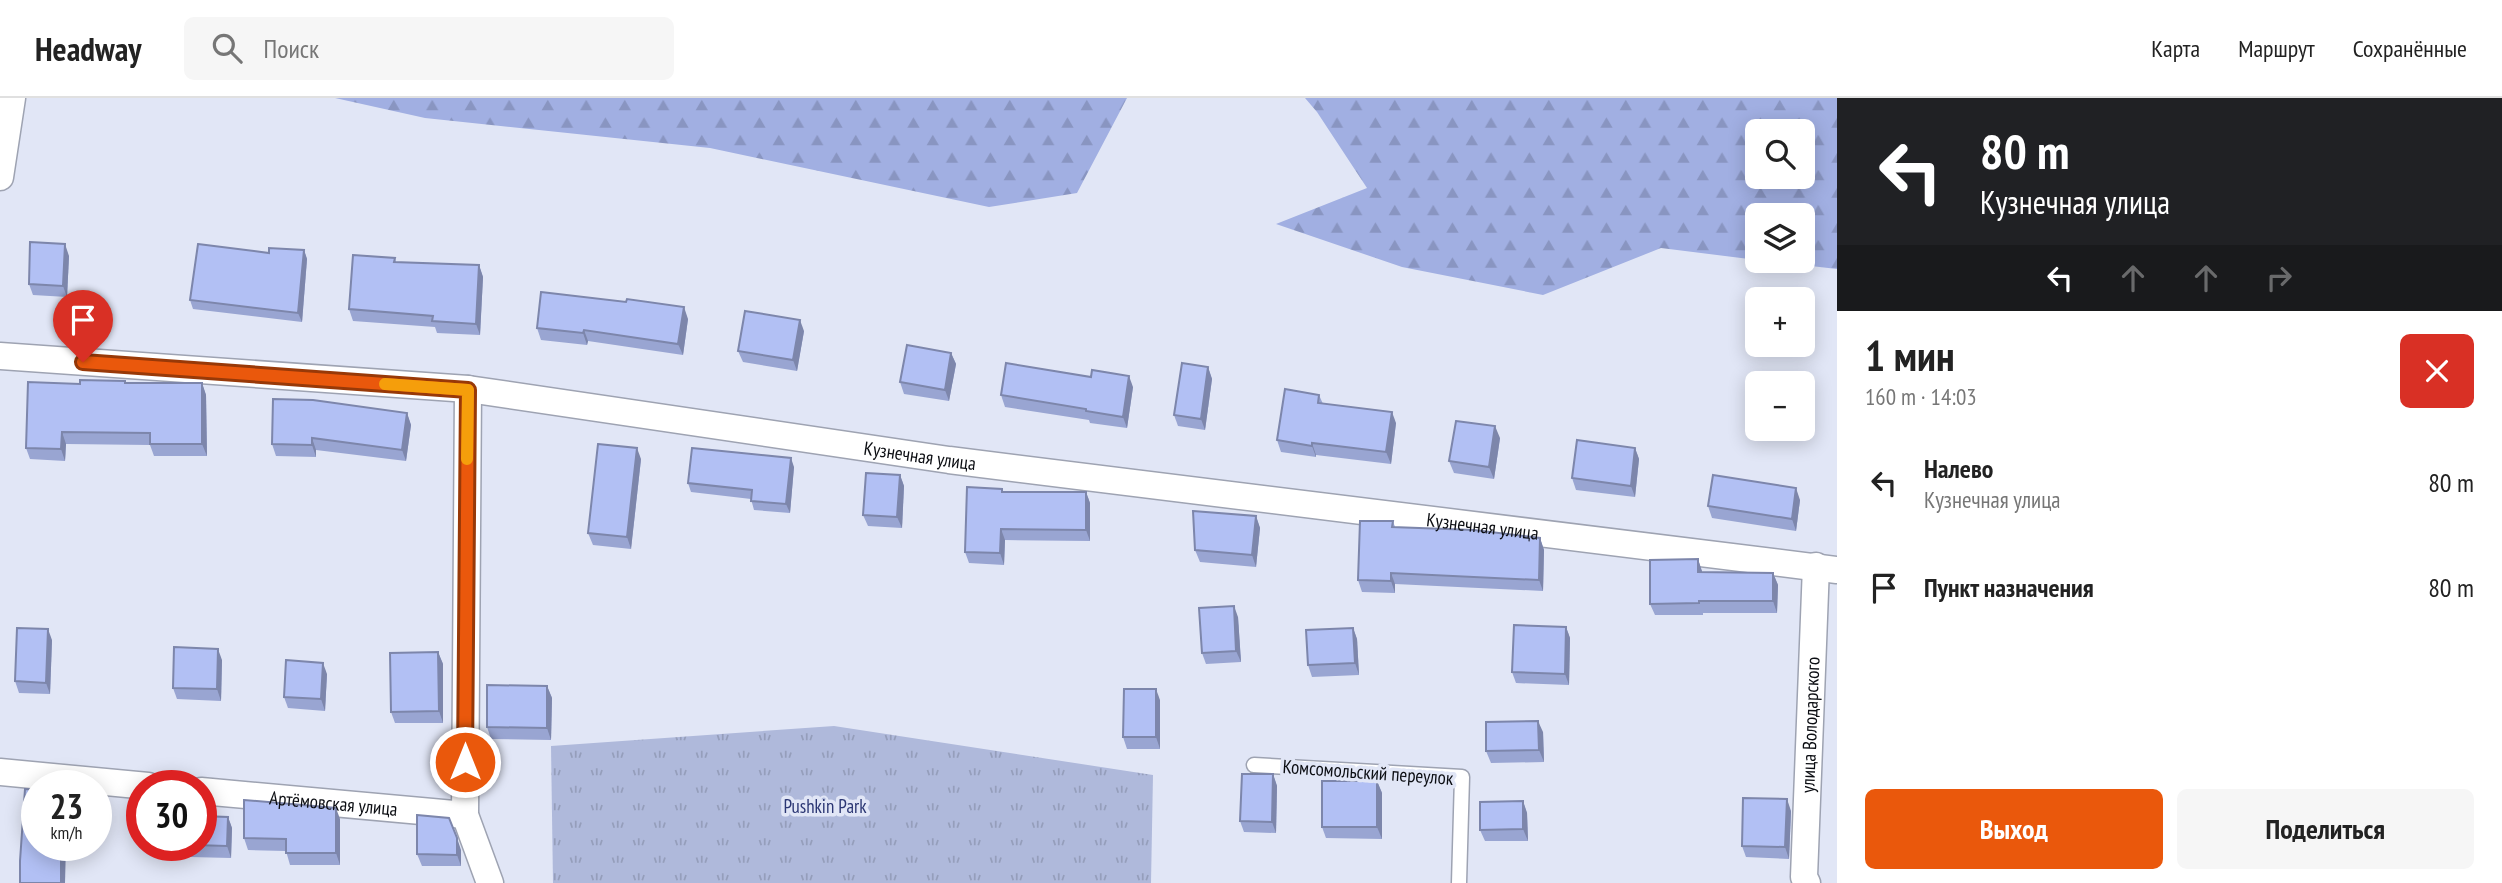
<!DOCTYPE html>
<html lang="ru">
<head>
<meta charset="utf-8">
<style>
  body { margin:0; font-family:"PT Sans Narrow",sans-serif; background:#f6f6f6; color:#222; height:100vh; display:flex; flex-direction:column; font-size:26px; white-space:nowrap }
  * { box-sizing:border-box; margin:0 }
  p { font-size:23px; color:#767676 }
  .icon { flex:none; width:38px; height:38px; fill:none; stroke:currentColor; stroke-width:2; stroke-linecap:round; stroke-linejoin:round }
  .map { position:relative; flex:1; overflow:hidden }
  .drawer { display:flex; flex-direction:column; background:#fff; width:665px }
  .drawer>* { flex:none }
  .guide { background:#202124; color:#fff; overflow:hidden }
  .fabs { position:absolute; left:1745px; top:21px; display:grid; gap:14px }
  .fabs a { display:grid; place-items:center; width:70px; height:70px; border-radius:10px; background:#fff; box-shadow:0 4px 18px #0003; font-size:35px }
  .speed { position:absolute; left:21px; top:672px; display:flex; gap:14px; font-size:35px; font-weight:700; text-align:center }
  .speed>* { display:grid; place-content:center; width:91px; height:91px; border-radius:50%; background:#fff; box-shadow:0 4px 18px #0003; line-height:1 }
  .speed small { font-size:18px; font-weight:400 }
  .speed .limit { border:10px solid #d22; background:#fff; color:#111 }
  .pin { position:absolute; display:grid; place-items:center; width:60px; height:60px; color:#fff; margin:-72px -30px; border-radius:50% 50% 50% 0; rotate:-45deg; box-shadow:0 0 7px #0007 }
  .pin .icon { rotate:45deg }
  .me { position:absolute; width:77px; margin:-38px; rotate:0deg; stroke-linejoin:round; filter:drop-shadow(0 0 5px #0008) }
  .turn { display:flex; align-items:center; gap:24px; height:147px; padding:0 28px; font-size:32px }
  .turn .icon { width:91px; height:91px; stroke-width:2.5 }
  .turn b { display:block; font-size:49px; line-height:60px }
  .lanes { display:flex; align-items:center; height:66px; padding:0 28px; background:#0003; justify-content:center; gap:35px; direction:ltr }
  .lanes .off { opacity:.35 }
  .round { display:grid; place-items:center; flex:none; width:74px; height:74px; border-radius:10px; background:#f6f6f6 }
  .summary { display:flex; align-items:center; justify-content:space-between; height:119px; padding:0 28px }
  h1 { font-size:42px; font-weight:600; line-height:52px }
  .action { display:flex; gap:14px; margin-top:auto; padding:14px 28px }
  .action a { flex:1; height:80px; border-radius:10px; background:#ea580c; color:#fff; font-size:28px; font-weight:600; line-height:80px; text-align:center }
  .action a+a { background:#f6f6f6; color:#222 }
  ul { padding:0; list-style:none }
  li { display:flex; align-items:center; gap:21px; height:105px; padding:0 28px }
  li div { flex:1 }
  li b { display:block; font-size:26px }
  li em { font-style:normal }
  header { display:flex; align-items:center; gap:42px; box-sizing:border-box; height:98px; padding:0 35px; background:#fff; border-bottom:2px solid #e0e0e0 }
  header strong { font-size:33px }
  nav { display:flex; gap:38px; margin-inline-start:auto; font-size:24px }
  .search { width:490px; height:63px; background:#f6f6f6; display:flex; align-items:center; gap:18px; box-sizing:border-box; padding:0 24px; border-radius:10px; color:#767676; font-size:26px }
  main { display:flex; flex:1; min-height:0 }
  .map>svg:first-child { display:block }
  .grass { fill:url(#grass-tufts) }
  .forest { fill:url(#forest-firs); fill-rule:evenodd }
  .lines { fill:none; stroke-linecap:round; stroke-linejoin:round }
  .service-casing { stroke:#9ea3b2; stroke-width:17 }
  .minor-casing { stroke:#9ea3b2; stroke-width:29 }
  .service { stroke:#fff; stroke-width:14 }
  .minor { stroke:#fff; stroke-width:26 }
  .wall { fill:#99a5d2 }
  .shaded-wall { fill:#7d86ab }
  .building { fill:#b2c0f4; stroke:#7d86ab; stroke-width:2 }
  .route-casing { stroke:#983908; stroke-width:18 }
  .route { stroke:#ea580c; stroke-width:12 }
  .slow { stroke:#f59e0b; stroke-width:12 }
  .labels { text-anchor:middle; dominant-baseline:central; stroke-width:7; stroke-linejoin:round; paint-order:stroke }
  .street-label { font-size:19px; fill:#0b0d12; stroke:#e1e6f6 }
  .park-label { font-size:19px; fill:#2c3774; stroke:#e1e6f6 }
</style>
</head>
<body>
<header>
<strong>Headway</strong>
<div class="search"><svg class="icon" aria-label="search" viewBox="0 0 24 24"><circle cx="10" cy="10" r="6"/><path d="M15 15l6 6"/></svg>Поиск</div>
<nav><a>Карта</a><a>Маршрут</a><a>Сохранённые</a></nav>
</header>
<main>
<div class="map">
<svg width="1837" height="785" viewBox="0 0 1837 785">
  <defs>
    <pattern id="grass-tufts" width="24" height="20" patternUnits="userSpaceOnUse" patternTransform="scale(1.75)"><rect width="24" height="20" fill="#afb9db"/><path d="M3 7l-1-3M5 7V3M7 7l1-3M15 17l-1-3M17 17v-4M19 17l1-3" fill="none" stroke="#959ebb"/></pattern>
    <pattern id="forest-firs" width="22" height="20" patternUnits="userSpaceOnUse" patternTransform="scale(1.75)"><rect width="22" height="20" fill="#a1afe2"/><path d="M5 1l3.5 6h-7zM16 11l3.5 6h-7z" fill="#8995c1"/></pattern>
  </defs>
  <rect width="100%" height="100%" fill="#e1e6f6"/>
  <path class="grass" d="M834 628 1153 677 1151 785H553L551 648Z"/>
  <g class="forest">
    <path d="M335 0H1127L1077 95 989 109 710 50 425 20Z"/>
    <path d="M1305 0H1837V171L1766 163H1802V117H1757V162L1661 150 1543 197 1402 169 1276 126 1367 90 1317 14ZM1757 33H1802V79H1757Z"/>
  </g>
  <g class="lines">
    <defs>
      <path id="service" d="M1254 667 1462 679 1459 785"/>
      <g id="minor">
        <path d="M0 79 12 0"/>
        <path id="s1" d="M0 258 468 291 949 362 1837 472"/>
        <path d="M468 291 465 717 490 785"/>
        <path d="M0 674 148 688"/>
        <path id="s2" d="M201 693 465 717"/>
        <path id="s3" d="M1807 785 1804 779 1816 468"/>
      </g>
    </defs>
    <use href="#service" class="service-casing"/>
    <use href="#minor" class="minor-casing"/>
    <use href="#service" class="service"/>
    <use href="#minor" class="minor"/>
  </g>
  <g class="wall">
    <path d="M304 152 307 161 302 224 193 211 190 202 269 155Z"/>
    <path d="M69 158 67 199 33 197 29 186Z"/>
    <path d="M395 160 396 164 479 167 483 179 480 237 437 235 435 229 353 223 349 211Z"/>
    <path d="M688 221 683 257 588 243 587 247 541 242 537 230Z"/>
    <path d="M804 233 797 273 743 264 738 253Z"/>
    <path d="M951 255 956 266 949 303 904 296 900 284Z"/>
    <path d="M1208 269 1212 281 1205 332 1178 328 1174 317Z"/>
    <path d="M125 283 126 285H202L206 297 207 358H154L150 347 66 346 65 363 30 361 26 350 80 286Z"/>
    <path d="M1133 289 1127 330 1090 325 1089 322 1005 309 1001 297Z"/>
    <path d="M1319 297 1323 306 1396 325 1391 366 1316 357V359L1281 354 1277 342Z"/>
    <path d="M407 315 411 327 406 363 316 352V359L276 358 272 346Z"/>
    <path d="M1500 340 1494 381 1454 375 1449 363Z"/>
    <path d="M1635 350 1639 361 1635 399 1576 392 1572 380Z"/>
    <path d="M641 361 631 451 593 447 588 435Z"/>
    <path d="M794 369 790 415 754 412 751 401 691 394 688 385Z"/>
    <path d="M900 377 904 388 902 430 868 428 863 417Z"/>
    <path d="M1003 394H1086L1090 405V443L1005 442 1004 467 969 465 965 454Z"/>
    <path d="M1800 402 1796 433 1712 420 1708 408Z"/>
    <path d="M1256 418 1260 430 1256 469 1200 464 1195 452Z"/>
    <path d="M1393 423 1395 429 1540 440 1544 452 1543 493 1395 486V495L1362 494 1358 482Z"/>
    <path d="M1698 461 1702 475H1773L1778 487 1777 515H1703V517H1655L1650 506Z"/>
    <path d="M1238 519 1241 564 1206 566 1202 555Z"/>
    <path d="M1566 529 1570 540 1569 587 1516 585 1512 574Z"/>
    <path d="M1353 530 1357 541 1359 577 1312 579 1308 567Z"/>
    <path d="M52 542 50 596 19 595 15 583Z"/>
    <path d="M438 554 443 566V625H395L391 614Z"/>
    <path d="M222 562 221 603 177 601 173 590Z"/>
    <path d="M327 576 325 613 288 610 284 599Z"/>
    <path d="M547 588 552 600 551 642 491 641 487 629Z"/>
    <path d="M1160 602V651H1127L1123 639Z"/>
    <path d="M1543 634 1544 664 1491 665 1486 653Z"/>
    <path d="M1273 676 1277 688 1276 735 1244 734 1240 723Z"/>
    <path d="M1377 683 1382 695V741L1326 740 1322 729Z"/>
    <path d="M1523 703 1527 715 1528 743H1485L1480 732Z"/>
    <path d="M1791 713 1789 761 1746 759 1742 748Z"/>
    <path d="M228 719 232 730 231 760 190 759 185 747Z"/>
    <path d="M340 721V767H290L286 753 248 752 244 740Z"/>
    <path d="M149 747H179V749H150Z"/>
    <path d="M461 752V768H422L417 756Z"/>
  </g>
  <g class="shaded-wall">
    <path d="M65 146 69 158 67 199 63 188Z"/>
    <path d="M304 152 307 161 302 224 298 215Z"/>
    <path d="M479 167 483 179 480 237 476 226Z"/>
    <path d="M684 209 688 221 683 257 678 246Z"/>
    <path d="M800 222 804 233 797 273 793 262Z"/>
    <path d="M584 232 588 243 587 247 583 235Z"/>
    <path d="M951 255 956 266 949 303 945 292Z"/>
    <path d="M1208 269 1212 281 1205 332 1201 321Z"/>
    <path d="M1129 278 1133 289 1127 330 1123 319Z"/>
    <path d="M202 285 206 297 207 358 202 346Z"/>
    <path d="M1392 314 1396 325 1391 366 1386 354Z"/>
    <path d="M407 315 411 327 406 363 402 352Z"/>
    <path d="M1495 328 1500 340 1494 381 1489 369Z"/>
    <path d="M62 334 66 346 65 363 61 351Z"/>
    <path d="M312 340 316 352V359L312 347Z"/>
    <path d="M1312 345 1316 357V359L1312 348Z"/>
    <path d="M637 350 641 361 631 451 627 439Z"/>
    <path d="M1635 350 1639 361 1635 399 1631 388Z"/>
    <path d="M791 360 794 369 790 415 786 406Z"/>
    <path d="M900 377 904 388 902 430 897 419Z"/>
    <path d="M1796 390 1800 402 1796 433 1792 421Z"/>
    <path d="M1086 394 1090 405V443L1086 432Z"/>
    <path d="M1256 418 1260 430 1256 469 1252 457Z"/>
    <path d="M1001 431 1005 442 1004 467 1000 455Z"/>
    <path d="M1540 440 1544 452 1543 493 1539 482Z"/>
    <path d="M1698 461 1702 473V486L1698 474Z"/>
    <path d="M1391 475 1395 486V495L1391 483Z"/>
    <path d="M1773 475 1778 487 1777 515 1773 503Z"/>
    <path d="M1234 508 1238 519 1241 564 1236 553Z"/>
    <path d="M1566 529 1570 540 1569 587 1565 576Z"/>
    <path d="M1353 530 1357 541 1359 577 1355 565Z"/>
    <path d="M48 531 52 542 50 596 46 585Z"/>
    <path d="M218 551 222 562 221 603 217 591Z"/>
    <path d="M438 554 443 566V625L439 613Z"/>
    <path d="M323 565 327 576 325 613 321 601Z"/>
    <path d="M547 588 552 600 551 642 547 630Z"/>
    <path d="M1156 591 1160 602V651L1156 639Z"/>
    <path d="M1538 623 1543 634 1544 664 1539 652Z"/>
    <path d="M1273 676 1277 688 1276 735 1272 724Z"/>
    <path d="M1377 683 1382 695V741L1377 729Z"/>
    <path d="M1787 701 1791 713 1789 761 1785 749Z"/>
    <path d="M1523 703 1527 715 1528 743 1523 731Z"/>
    <path d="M336 710 340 721V767L336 755Z"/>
    <path d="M228 719 232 730 231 760 227 748Z"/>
    <path d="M457 740 461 752V768L457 757Z"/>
    <path d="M61 747H66L65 785H61Z"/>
  </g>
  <g class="building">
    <path d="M30 144 65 146 63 188 29 186Z"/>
    <path d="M198 146 269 155V150L304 152 298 215 190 202Z"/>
    <path d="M353 157 395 160 394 164 479 167 476 226 432 223 433 218 349 211Z"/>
    <path d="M541 194 626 204 627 201 684 209 678 246 584 232 583 235 537 230Z"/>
    <path d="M745 213 800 222 793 262 738 253Z"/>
    <path d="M907 247 951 255 945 292 900 284Z"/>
    <path d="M1006 265 1091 279 1092 272 1129 278 1123 319 1086 313V311L1001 297Z"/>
    <path d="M1182 265 1208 269 1201 321 1174 317Z"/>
    <path d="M80 282 125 283V285H202V346H150V335L62 334 61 351 26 350 28 284 80 286Z"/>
    <path d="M1285 291 1319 297 1318 305 1392 314 1386 354 1312 345V348L1277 342Z"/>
    <path d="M273 301 313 302 407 315 402 352 312 340V347L272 346Z"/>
    <path d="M1456 323 1495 328 1489 369 1449 363Z"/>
    <path d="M1577 342 1635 350 1631 388 1572 380Z"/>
    <path d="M598 346 637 350 627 439 588 435Z"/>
    <path d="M692 350 791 360 786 406 751 403 752 392 688 385Z"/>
    <path d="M866 375 900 377 897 419 863 417Z"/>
    <path d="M1713 377 1796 390 1792 421 1708 408Z"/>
    <path d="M967 389 1002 391V394H1086V432L1001 431 1000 455 965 454Z"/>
    <path d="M1193 413 1256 418 1252 457 1195 452Z"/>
    <path d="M1360 423H1393L1392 429 1474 432 1540 440 1539 482 1391 475V483L1358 482Z"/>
    <path d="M1698 461V474L1773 475V503H1699V505L1650 506V462Z"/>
    <path d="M1234 508 1236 553 1202 555 1199 510Z"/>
    <path d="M1514 527 1566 529 1565 576 1512 574Z"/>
    <path d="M17 530 48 531 46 585 15 583Z"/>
    <path d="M1353 530 1355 565 1308 567 1306 532Z"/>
    <path d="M174 549 218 551 217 591 173 590Z"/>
    <path d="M438 554 439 613 391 614 390 555Z"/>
    <path d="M286 562 323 565 321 601 284 599Z"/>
    <path d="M487 587 547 588V630L487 629Z"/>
    <path d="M1124 591H1156V639H1123Z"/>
    <path d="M1538 623 1539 652 1486 653V624Z"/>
    <path d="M1242 676H1273L1272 724 1240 723Z"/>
    <rect x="1322" y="683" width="55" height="46"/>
    <path d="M25 691 37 692V747H61V785H20V763Z"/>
    <path d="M1743 700 1787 701 1785 749 1742 748Z"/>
    <path d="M244 702 336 710V755H286V741L244 740Z"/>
    <path d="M1523 703V731L1480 732V704Z"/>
    <path d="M417 717 449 720 457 740V757L417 756Z"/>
    <path d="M201 718 228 719 227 748 194 747H201Z"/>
  </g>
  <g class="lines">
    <defs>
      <path id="route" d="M83 264 468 292 465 664"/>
    </defs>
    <use href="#route" class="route-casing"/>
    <use href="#route" class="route"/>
    <path class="slow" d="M385 286 468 292 467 361"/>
  </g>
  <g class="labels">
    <g class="street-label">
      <text stroke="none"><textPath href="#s1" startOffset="926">Кузнечная улица</textPath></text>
      <text stroke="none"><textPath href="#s1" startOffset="1493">Кузнечная улица</textPath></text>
      <text stroke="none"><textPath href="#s3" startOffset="159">улица Володарского</textPath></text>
      <text transform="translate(1368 674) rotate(4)">Комсомольский переулок</text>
      <text stroke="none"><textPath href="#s2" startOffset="133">Артёмовская улица</textPath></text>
    </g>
    <g class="park-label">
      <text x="825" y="708">Pushkin Park</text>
    </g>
  </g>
</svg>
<div class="fabs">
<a><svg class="icon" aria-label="search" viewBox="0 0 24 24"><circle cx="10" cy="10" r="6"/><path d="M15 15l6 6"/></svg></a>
<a><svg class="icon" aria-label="layers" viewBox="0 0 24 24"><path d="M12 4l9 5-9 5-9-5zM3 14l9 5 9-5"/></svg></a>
<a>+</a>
<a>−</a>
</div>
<div class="speed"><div>23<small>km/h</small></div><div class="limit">30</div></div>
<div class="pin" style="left:83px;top:264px;background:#d93025"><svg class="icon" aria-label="arrive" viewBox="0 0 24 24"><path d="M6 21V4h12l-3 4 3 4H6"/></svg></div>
<svg class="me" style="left:465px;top:664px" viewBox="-20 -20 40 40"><circle r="17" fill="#ea580c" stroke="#fff" stroke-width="3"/><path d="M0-11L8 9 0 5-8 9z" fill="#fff"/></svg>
</div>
<section class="drawer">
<div class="guide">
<div class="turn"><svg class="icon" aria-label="left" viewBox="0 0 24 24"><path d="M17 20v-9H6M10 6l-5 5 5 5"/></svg><div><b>80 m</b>Кузнечная улица</div></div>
<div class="lanes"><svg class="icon" aria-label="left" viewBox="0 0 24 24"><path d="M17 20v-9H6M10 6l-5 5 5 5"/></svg><svg class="icon off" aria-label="ahead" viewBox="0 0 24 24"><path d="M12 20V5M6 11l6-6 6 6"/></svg><svg class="icon off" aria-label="ahead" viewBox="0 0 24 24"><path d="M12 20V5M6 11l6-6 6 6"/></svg><svg class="icon off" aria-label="right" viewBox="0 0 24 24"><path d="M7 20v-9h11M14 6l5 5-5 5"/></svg></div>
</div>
<div class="summary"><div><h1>1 мин</h1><p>160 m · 14:03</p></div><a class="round" style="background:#d93025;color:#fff"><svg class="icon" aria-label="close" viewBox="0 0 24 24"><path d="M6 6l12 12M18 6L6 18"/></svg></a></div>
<ul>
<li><svg class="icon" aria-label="left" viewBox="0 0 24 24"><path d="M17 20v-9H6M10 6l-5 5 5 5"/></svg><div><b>Налево</b><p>Кузнечная улица</p></div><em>80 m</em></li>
<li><svg class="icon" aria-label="arrive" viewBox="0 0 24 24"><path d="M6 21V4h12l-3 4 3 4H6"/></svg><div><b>Пункт назначения</b></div><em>80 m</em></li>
</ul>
<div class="action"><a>Выход</a><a>Поделиться</a></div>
</section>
</main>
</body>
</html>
